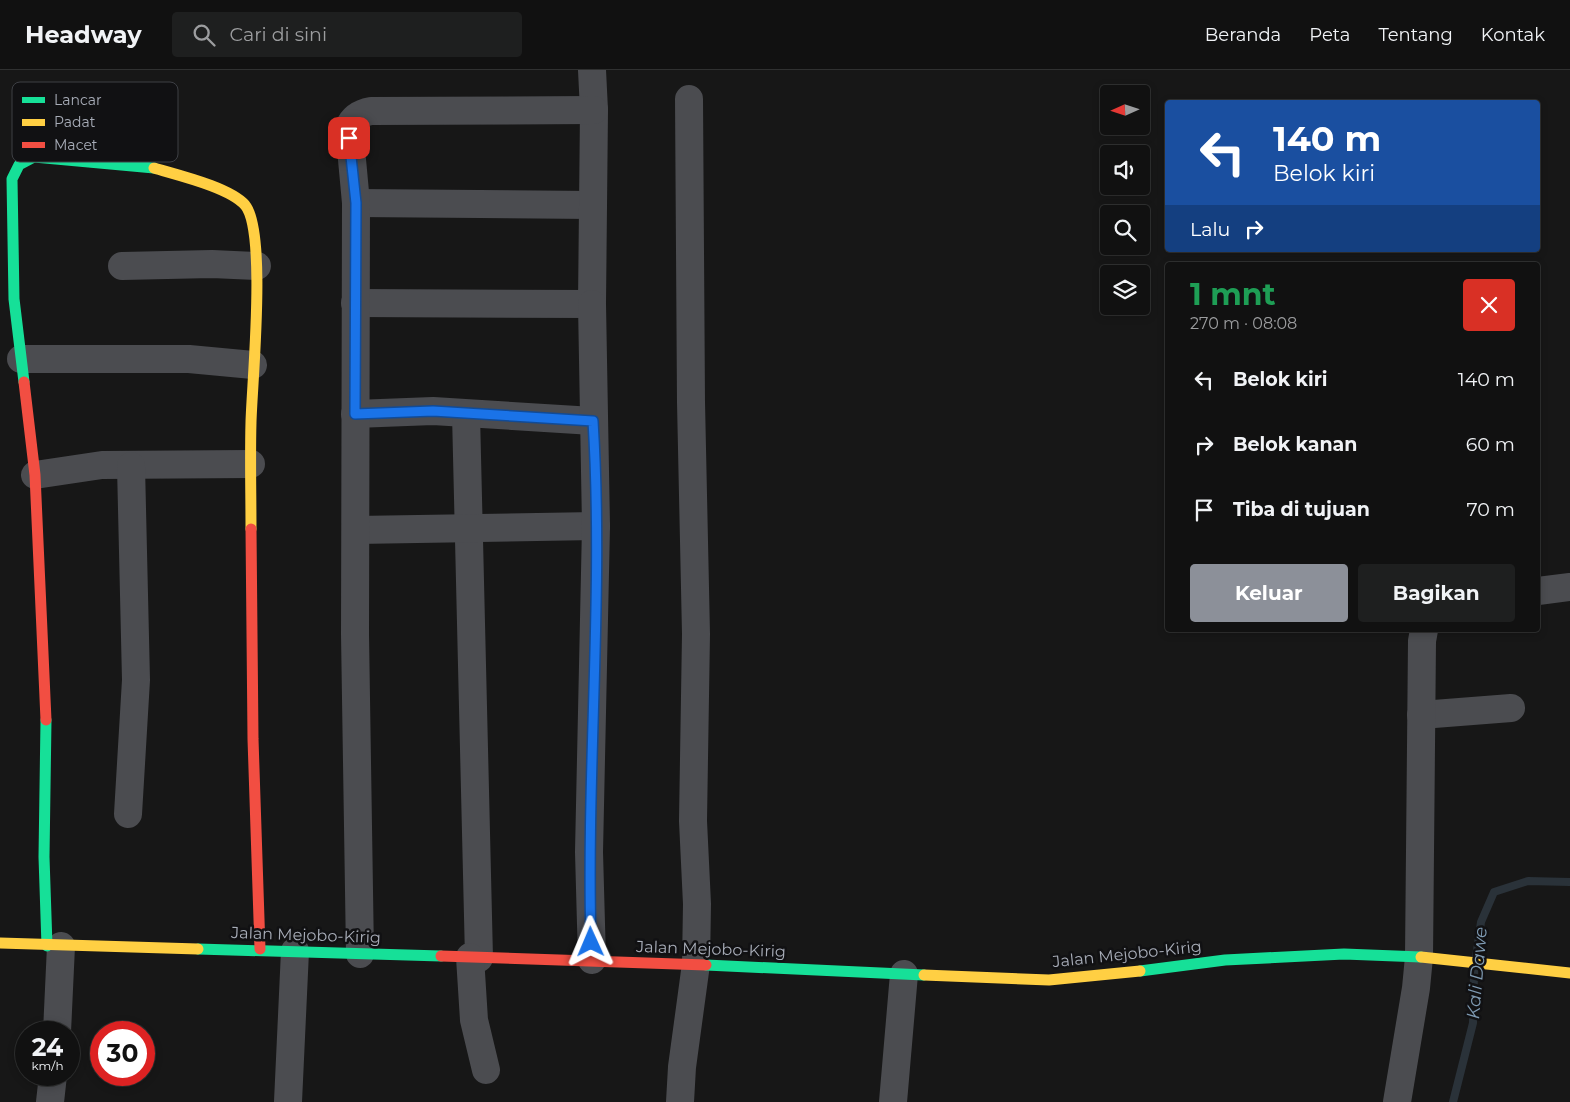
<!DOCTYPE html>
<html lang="id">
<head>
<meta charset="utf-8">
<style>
  body { margin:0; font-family:Montserrat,sans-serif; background:#1e1f1f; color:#f1f3f6; height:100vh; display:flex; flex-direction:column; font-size:19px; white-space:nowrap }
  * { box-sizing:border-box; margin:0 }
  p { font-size:16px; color:#9c9d9f }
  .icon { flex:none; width:28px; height:28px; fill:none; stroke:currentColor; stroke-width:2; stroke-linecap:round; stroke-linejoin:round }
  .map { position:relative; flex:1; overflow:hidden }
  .panel { position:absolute; left:1165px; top:192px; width:375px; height:370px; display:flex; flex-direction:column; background:#111; border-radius:5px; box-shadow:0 2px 8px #0003,0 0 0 1px #303131 }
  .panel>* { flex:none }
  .banner { position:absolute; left:1165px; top:30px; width:375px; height:152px; border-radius:5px; box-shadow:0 2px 8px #0003,0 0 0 1px #303131; background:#1a4fa0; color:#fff; overflow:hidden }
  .needle { width:32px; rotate:267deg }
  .controls { position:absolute; left:1100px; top:15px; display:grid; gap:10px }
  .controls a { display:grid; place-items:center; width:50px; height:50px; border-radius:5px; background:#111; box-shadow:0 2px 8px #0003,0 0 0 1px #303131; font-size:25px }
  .speed { position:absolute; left:15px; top:951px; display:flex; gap:10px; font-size:25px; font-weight:700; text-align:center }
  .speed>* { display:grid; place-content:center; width:65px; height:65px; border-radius:50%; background:#111; box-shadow:0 2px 8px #0003,0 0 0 1px #303131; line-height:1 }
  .speed small { font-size:12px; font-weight:400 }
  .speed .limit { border:8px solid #d22; background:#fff; color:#111 }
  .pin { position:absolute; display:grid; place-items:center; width:42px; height:42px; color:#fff; margin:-21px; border-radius:10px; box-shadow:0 2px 8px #0006 }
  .me { position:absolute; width:55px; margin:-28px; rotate:359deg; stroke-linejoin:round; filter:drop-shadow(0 0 4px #0008) }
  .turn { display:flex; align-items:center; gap:18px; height:105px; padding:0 25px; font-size:22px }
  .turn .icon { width:65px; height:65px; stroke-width:2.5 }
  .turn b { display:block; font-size:35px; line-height:42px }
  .then { display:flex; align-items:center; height:48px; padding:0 25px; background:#0003; gap:10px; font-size:19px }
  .round { display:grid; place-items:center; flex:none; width:52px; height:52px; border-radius:5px; background:#1e1f1f }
  .headline { display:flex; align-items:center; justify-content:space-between; height:85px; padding:0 25px }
  h1 { font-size:30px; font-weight:700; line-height:38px; color:#1e9e55 }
  .action { display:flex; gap:10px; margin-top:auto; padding:10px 25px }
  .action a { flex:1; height:58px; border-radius:5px; background:#8c9099; color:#fff; font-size:20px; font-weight:700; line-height:58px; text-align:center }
  .action a+a { background:#1e1f1f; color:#f1f3f6 }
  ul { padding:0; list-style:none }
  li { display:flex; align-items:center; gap:15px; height:65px; padding:0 25px }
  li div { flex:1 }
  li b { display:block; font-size:19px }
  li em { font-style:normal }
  header { display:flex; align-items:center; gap:30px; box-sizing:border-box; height:70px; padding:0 25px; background:#111; border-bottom:1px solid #303131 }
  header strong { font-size:24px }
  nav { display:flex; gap:28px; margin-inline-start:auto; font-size:18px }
  .search { width:350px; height:45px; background:#1e1f1f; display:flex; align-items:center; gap:12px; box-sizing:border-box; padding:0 18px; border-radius:5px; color:#9c9d9f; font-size:19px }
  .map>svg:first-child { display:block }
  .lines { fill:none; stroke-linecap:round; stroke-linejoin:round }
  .stream { stroke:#2a3239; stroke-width:8 }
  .street { stroke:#4b4c50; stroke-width:28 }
  .fast { stroke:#16e098; stroke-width:11 }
  .slow { stroke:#ffcf43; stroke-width:11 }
  .jam { stroke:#f24e42; stroke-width:11 }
  .route-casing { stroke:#114b97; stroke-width:12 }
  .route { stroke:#1a73e8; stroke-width:9 }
  .labels { text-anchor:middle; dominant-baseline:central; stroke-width:5; stroke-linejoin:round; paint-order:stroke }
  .street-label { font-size:16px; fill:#a8adb8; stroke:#111113 }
  .water-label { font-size:18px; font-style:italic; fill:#7f9bb3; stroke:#111113 }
  .key { fill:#111113; stroke:#3e4045; stroke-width:1 }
  .key-label { font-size:14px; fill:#a8adb8 }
</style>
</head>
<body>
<header>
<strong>Headway</strong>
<div class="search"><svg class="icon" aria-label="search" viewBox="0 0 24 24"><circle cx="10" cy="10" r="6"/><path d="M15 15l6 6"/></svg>Cari di sini</div>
<nav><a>Beranda</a><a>Peta</a><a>Tentang</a><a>Kontak</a></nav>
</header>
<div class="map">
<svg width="1570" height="1032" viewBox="0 0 1570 1032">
  <rect width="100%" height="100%" fill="#171717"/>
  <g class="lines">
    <path class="stream" d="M1453 1032 1473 953 1474 902 1481 852 1494 822 1528 811 1570 812"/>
    <g class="street">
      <path d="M356 133 593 135"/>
      <path d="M122 196 212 194 257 196"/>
      <path d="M355 233 592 234 594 40 592 0"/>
      <path d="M21 289H189L253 295"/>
      <path d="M355 344 433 341 593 351"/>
      <path d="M466 344 479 888"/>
      <path d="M35 405 102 395 251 394"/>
      <path d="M356 460 596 456"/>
      <path d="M1538 521 1570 517"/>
      <path d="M1421 645 1511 638"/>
      <path d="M128 744 136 610 131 396"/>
      <path d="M360 884 355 564 356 133 349 57C353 47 360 43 371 41L594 40"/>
      <path d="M470 887 474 950 486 1000"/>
      <path d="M592 890 589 782 596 456 592 234"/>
      <path d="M57 962 61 876"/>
      <path d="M50 1032 53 1005"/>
      <path d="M288 1032 295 881"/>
      <path d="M680 1032 682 997 696 894 697 834 693 751 696 564 691 332 689 29"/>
      <path d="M893 1032 904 904"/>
      <path d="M1397 1032 1416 918 1419 887 1422 571 1424 560"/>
    </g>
    <g class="fast">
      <path d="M24 312 14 229 12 109 19 95 34 87 154 98"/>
      <path d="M46 650 44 787 47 876"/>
      <path d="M198 879 441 886"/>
      <path d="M706 895 924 905"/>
      <path d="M1140 901 1225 890 1344 884 1421 887"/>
    </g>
    <g class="slow">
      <path d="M154 98C177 105 229 117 245 135 267 161 252 312 251 352 250 388 251 423 251 459"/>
      <path d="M0 873 198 879"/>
      <path d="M1421 887 1570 903"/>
      <path d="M924 905 1049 910 1140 901"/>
    </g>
    <g class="jam">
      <path d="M24 312 35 405 46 650"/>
      <path d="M251 459 253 669 260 879"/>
      <path d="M441 886 706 895"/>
    </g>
  </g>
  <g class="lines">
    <defs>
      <path id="route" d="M349 68 356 133 355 344 433 341 593 351C604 524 586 699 591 872"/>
    </defs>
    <use href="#route" class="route-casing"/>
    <use href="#route" class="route"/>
  </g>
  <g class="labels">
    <g class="street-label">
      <text transform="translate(306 865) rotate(2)">Jalan Mejobo-Kirig</text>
      <text transform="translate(711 879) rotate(2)">Jalan Mejobo-Kirig</text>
      <text transform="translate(1127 884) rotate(-6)">Jalan Mejobo-Kirig</text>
    </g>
    <g class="water-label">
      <text transform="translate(1477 903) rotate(-85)">Kali Dawe</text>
    </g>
  </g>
  <rect x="12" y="12" width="166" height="80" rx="8" class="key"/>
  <rect x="22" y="27" width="23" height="6" fill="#16e098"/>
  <rect x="22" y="49" width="23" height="7" fill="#ffcf43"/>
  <rect x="22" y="72" width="23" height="6" fill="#f24e42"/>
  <g class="key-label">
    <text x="54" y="35">Lancar</text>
    <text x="54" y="57">Padat</text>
    <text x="54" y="80">Macet</text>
  </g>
</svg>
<div class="controls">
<a><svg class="needle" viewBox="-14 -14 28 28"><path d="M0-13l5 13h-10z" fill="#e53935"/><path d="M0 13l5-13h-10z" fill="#9c9d9f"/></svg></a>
<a><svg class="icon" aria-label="sound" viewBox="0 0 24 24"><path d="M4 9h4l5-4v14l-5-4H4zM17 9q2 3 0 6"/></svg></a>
<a><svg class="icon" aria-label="search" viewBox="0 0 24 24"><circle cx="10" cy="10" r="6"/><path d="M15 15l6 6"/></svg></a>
<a><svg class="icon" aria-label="layers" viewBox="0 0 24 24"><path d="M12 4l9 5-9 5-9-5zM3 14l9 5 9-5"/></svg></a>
</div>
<div class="speed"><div>24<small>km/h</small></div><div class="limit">30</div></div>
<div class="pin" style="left:349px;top:68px;background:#d93025"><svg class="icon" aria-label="arrive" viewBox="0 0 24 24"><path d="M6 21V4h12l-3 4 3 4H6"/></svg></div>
<svg class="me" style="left:591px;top:872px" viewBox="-20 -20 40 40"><path d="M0-17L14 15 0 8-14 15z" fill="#1a73e8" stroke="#fff" stroke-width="4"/></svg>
<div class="banner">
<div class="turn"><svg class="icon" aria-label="left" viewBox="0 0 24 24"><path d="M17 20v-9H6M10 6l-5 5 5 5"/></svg><div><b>140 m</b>Belok kiri</div></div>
<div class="then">Lalu<svg class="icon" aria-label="right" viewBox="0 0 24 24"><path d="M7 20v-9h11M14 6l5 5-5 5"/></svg></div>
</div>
<section class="panel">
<div class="headline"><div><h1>1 mnt</h1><p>270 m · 08:08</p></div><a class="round" style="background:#d93025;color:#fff"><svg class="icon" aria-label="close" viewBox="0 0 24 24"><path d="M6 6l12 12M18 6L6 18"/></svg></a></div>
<ul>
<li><svg class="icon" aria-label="left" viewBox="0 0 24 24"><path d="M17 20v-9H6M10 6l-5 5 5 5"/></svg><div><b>Belok kiri</b></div><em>140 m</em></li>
<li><svg class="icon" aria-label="right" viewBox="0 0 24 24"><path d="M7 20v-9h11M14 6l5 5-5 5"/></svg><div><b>Belok kanan</b></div><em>60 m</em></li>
<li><svg class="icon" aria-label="arrive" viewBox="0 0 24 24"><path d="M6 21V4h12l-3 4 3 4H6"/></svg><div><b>Tiba di tujuan</b></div><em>70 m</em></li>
</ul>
<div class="action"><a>Keluar</a><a>Bagikan</a></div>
</section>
</div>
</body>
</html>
